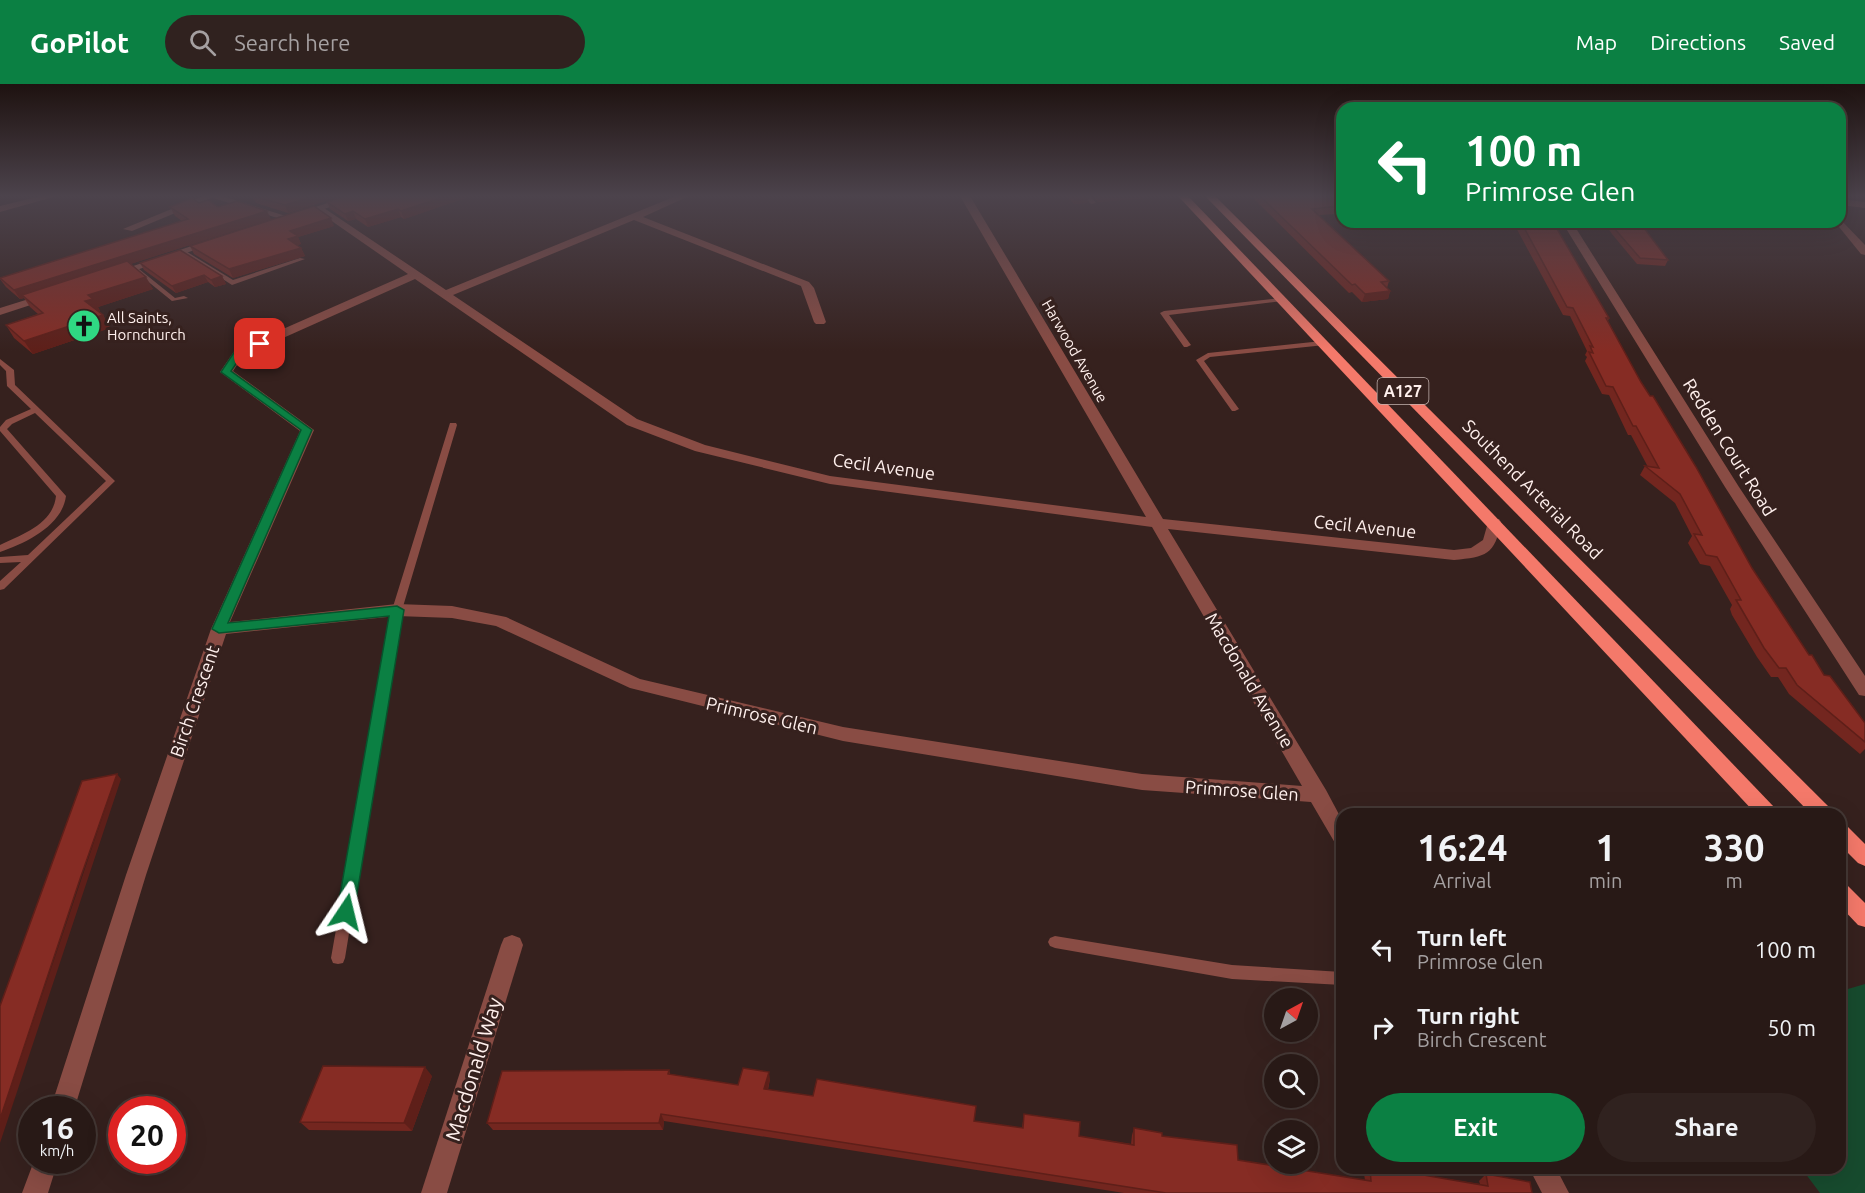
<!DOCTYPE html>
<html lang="en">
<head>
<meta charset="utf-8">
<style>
  body { margin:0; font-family:Ubuntu,sans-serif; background:#30221f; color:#f1f3f6; height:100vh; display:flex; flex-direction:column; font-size:22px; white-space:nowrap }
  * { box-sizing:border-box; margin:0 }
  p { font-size:20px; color:#a5a0a1 }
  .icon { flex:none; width:33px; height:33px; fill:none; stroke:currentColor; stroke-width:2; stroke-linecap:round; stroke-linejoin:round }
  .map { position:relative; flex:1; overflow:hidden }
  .panel { position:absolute; left:1336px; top:724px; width:510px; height:366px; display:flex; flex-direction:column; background:#281916; border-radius:18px; box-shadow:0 6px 24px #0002,0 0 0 2px #443835 }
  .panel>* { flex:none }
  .guide { position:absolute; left:1336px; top:18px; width:510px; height:126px; border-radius:18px; box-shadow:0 6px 24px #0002,0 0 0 2px #443835; background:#0b8043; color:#fff; overflow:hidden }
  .needle { width:39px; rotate:40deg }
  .tools { position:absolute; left:1264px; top:904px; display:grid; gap:12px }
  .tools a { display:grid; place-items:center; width:54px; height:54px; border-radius:50%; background:#281916; box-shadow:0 6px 24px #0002,0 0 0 2px #443835; font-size:30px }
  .speed { position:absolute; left:18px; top:1012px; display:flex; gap:12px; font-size:30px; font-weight:700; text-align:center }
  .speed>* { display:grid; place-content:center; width:78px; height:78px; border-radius:50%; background:#281916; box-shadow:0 6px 24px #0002,0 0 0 2px #443835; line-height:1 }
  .speed small { font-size:15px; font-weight:400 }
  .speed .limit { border:9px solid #d22; background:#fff; color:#111 }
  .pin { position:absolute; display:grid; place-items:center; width:51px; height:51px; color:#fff; margin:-26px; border-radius:12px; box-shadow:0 3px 9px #0006 }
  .me { position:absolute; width:66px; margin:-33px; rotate:10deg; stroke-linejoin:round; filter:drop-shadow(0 0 4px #0008) }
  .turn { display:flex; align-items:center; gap:21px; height:126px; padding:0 30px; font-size:27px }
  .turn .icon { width:78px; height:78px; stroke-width:2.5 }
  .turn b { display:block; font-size:42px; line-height:51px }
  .eta { display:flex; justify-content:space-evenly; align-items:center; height:102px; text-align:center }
  .eta b { font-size:36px; font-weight:700; line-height:42px }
  .cta { display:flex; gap:12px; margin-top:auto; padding:12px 30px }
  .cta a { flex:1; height:69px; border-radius:36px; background:#0b8043; color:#fff; font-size:24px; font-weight:700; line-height:69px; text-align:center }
  .cta a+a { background:#30221f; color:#f1f3f6 }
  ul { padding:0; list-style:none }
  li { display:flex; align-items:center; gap:18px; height:78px; padding:0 30px }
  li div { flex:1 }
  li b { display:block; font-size:22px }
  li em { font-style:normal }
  header { display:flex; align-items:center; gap:36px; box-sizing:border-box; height:84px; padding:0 30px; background:#0b8043; color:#fff }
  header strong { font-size:28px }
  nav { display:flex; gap:33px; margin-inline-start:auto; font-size:21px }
  .search { width:420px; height:54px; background:#30221f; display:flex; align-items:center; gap:15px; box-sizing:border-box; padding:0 21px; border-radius:33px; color:#a5a0a1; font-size:22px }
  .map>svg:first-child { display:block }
  .green { fill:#174b2e }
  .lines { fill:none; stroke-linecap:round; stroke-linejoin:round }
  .service { fill:#894c44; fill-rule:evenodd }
  .minor { fill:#894c44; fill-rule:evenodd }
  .tertiary { fill:#894c44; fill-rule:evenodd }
  .trunk { fill:#f4796a; fill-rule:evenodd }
  .wall { fill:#73261f }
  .shaded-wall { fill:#5e1f19 }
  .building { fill:#862c24; stroke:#5e1f19; stroke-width:1.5 }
  .route { fill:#0b8043; stroke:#07532c; stroke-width:1.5 }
  .labels { text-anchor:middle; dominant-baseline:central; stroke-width:6; stroke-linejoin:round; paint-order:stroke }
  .far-poi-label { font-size:15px; fill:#fff0ed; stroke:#36211e; text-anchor:start }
  .far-street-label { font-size:15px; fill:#fff0ed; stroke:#36211e }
  .shield { fill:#36211e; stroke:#c3b2af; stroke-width:1.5 }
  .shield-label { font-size:16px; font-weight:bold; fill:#fff0ed }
  .street-label { font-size:18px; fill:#fff0ed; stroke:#36211e }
  .near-street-label { font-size:21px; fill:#fff0ed; stroke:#36211e }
</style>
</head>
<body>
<header>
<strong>GoPilot</strong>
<div class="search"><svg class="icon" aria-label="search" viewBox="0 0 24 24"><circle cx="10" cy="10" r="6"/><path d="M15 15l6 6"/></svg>Search here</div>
<nav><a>Map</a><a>Directions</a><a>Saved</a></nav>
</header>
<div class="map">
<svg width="1865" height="1109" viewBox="0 0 1865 1109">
  <rect width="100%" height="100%" fill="#36211e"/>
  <path class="green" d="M1865 900V1109H1820L1802 1085 1840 1084 1841 907Z"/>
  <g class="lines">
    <g class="service">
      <path d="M1084 112H1090L1096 119 1091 120Z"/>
      <path d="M184 166 233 196 300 174 305 175 232 201 182 169 181 168Z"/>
      <path d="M135 185H139L175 214 184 212 188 214 172 217 135 187Z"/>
      <path d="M1281 214 1285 216 1283 217 1169 231 1191 261 1187 263H1184L1160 229 1164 227Z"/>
      <path d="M1322 257H1325V261L1210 273 1204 277 1239 325 1235 327H1232L1196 276 1208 269Z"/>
      <path d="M0 275 14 286 15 301 115 397 4 505 0 506V497L21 478 0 479V473L28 471 106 397 35 329 12 340 7 345 66 412C62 442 26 459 0 468V461C23 450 53 440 56 412L0 347V343L6 336 31 325 7 302 6 287 0 281Z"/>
      <path d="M450 339H456L457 341 402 526 345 874 343 879 338 880 333 879 331 874 392 526Z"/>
      <path d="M1055 852 1232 881 1342 888V901L1232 895 1055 864 1050 862 1048 858 1050 854Z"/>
    </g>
    <g class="minor">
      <path d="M41 112H57L0 128V122Z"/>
      <path d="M203 112H216L132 147 123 145Z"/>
      <path d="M676 112H689L643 133 809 198 814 204 826 238 824 240H816L814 238 801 202 634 136 453 211 637 335 705 361 830 392 1146 433 960 112H970L1163 435 1454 466 1471 464 1483 456 1489 435H1499L1501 438C1495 471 1486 473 1454 476L1168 445 1326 706 1342 736V761L1335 759 1311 718 1142 706 843 657 630 604 496 542 452 534 397 532 226 550 146 791 74 1026H50L126 791 211 545 300 347 220 288 235 266 408 190 313 124 321 122 446 206ZM415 195 627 341 695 367 830 400 1152 443 1302 702 1142 690 843 643 640 595 506 533 452 522 397 520 230 538 314 346 233 287 243 272Z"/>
      <path d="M1840 135 1865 161V171L1861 170 1835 138H1840Z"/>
      <path d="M1562 138H1572L1739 403 1865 592V612L1859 611 1725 403Z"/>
      <path d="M512 851 520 854 523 861 447 1109H421L501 861 504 854Z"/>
      <path d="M34 1077H58L48 1109H22Z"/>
      <path d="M1529 1084H1556L1569 1109H1542Z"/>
    </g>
    <g class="tertiary">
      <path d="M207 112H222L292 134 284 136Z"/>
      <path d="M348 112H363L300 133 292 131Z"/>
      <path d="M1840 115 1865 118V124L1840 121Z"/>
      <path d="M209 156 218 158 119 192 115 193 110 190Z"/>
      <path d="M48 209 54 212 52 214 0 231V224Z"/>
    </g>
    <g class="trunk">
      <path d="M1178 112H1188L1775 724 1777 730H1756Z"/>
      <path d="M1205 112H1215L1830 724 1832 730H1811Z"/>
      <path d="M1840 740 1847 742 1865 760V782L1858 779 1840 761Z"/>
      <path d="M1840 798 1847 801 1865 819V843L1858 841 1840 822Z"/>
    </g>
  </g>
  <g class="wall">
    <path d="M252 112H341L288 129 256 119Z"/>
    <path d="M471 112 404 135 401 133 368 143 356 135 348 137 330 125 327 118Z"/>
    <path d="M1067 112H1086L1087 119 1074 120Z"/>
    <path d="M1093 112H1146V114L1098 118Z"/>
    <path d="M1247 112H1335L1338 122 1336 130 1319 131 1389 197 1387 204 1390 207 1388 215 1362 218 1352 208 1349 209 1252 113H1248Z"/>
    <path d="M199 119 271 135 130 180 153 205 98 223 100 227 98 228 103 231 110 244 33 270 14 254 6 241 38 230 30 223 24 214 20 215 6 203 0 195 182 137 175 132 170 123Z"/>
    <path d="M1513 138H1553L1609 234 1608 237 1641 298 1752 484 1809 571 1824 591 1865 639V665L1860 670 1789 610 1778 593H1771L1757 573 1732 531 1730 525 1732 521 1710 482 1700 480 1688 459 1692 452 1675 419 1640 391 1645 382 1648 383 1631 351H1628L1609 311 1602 310 1585 277 1587 273 1585 271 1587 267 1570 232 1563 231Z"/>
    <path d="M1604 138H1636L1668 176 1665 182 1637 180 1612 150Z"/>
    <path d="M334 142 298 153 301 160 297 161 301 164 305 172 233 194 194 170 190 162Z"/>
    <path d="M140 179 222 192 226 200 215 203 208 198 176 209 144 186Z"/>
    <path d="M669 986 670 990 738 1001 770 995 768 1006 1022 1044 1024 1030 1079 1052 1131 1060 1132 1051 1134 1044 1162 1052 1238 1076 1365 1096 1363 1084H1398V1086L1429 1092 1480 1100 1479 1097 1486 1090 1532 1109H1124L664 1037 663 1046H493L487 1039Z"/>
    <path d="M432 992 412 1047 309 1046 300 1038Z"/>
  </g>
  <g class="shaded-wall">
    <path d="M314 112H341L288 129 285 121Z"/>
    <path d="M446 112H471L404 135 401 127Z"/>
    <path d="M1109 112H1146V114L1098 118 1099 113Z"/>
    <path d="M1088 114 1087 119 1074 120V115Z"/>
    <path d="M398 125 401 133 368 143 365 135Z"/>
    <path d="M267 127 271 135 25 214 22 211 24 214 20 215 14 206Z"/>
    <path d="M353 127 356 135 348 137 345 130Z"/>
    <path d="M331 134 334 142 298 153 301 160 291 163 288 155 290 147Z"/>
    <path d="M301 164 305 172 233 194 229 185Z"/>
    <path d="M204 191 208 198 176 209 172 202Z"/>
    <path d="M222 192 226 200 215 203 211 196Z"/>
    <path d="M146 193 153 205 98 223 100 227 92 230 85 217 88 211Z"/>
    <path d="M1390 207 1388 215 1362 218 1365 210Z"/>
    <path d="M103 231 110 244 33 270 24 257Z"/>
    <path d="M117 690 121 695 0 1059V1035Z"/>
    <path d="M425 983 432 992 412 1047 404 1039Z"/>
    <path d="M769 988 770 995 766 1012 764 1005Z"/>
    <path d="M661 1030 664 1037 663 1046 659 1039Z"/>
  </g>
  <g class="building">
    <path d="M253 112H314L285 121Z"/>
    <path d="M344 112H446L401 127 398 125 365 135 353 127 345 130 327 118Z"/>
    <path d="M1072 112H1086L1088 114 1074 115Z"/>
    <path d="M1260 112H1335L1338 122 1312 125 1389 197 1381 198 1390 207 1365 210 1355 200 1352 201Z"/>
    <path d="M192 114 199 119 208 116 218 123 237 117 267 127 14 206 0 194 188 135 170 123Z"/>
    <path d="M314 122 331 134 290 147 298 152 288 155 301 164 229 185 190 162Z"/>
    <path d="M1521 138H1553L1609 234H1606L1641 298 1650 312H1653L1696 383 1752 484 1809 571H1812L1824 591 1830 592 1865 639V658L1797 601 1786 584H1779L1764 564 1739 521 1736 516H1741L1717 473 1706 471 1694 450 1702 451 1680 410 1645 382 1659 384 1636 342H1633L1613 303 1606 302 1589 268 1593 269 1590 262 1593 263 1573 224 1567 223Z"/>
    <path d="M1610 138H1636L1640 144H1644L1668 176 1640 174 1614 144Z"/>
    <path d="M180 166 222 192 211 196 204 191 172 202 140 179Z"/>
    <path d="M127 177 146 193 88 211 93 215 85 217 103 231 24 257 6 241 43 229 22 211Z"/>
    <path d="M117 690 80 795 0 1035V922L82 697Z"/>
    <path d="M323 982 425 983 404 1039 300 1038Z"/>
    <path d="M743 984 769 988 764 1005 813 1012 817 995 976 1022 974 1037 1023 1044 1024 1030 1080 1038 1079 1052 1134 1061V1044L1162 1049V1052L1237 1061 1238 1076 1371 1097 1370 1084H1398V1086L1429 1092 1488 1102 1486 1090 1530 1098 1532 1109H1166L661 1030 659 1039H487L502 987 669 986 668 990 738 1001Z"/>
  </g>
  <linearGradient id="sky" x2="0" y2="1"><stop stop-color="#1e1210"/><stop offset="0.42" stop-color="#4c434c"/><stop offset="1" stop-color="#4c434c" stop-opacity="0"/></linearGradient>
  <rect width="1865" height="267" fill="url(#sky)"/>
  <path class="route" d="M256 257 265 260 242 271 231 287 312 346 228 539 397 522 404 526 354 828 352 833 346 836 340 833 337 828 389 532 219 549 212 545 301 346 221 288 235 267Z"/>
  <defs>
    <symbol id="church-disc" viewBox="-11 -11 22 22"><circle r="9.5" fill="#2fd883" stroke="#36211e"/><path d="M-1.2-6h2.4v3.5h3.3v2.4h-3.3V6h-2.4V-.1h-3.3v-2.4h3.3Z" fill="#111"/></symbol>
  </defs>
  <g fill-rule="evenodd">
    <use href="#church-disc" x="65" y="223" width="38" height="38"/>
  </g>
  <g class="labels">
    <g class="far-poi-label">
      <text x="107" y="233">All Saints,<tspan x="107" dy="17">Hornchurch</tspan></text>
    </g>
    <g class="far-street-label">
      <text transform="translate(1075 267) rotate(60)">Harwood Avenue</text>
    </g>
    <rect class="shield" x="1377.5" y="294" width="51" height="26" rx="4.5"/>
    <g class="shield-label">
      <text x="1403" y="307">A127</text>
    </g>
    <g class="street-label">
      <text transform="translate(1730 363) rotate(58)">Redden Court Road</text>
      <text transform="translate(884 382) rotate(8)">Cecil Avenue</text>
      <text transform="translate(1533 405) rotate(45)">Southend Arterial Road</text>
      <text transform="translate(1365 442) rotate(6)">Cecil Avenue</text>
      <text transform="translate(1250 596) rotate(59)">Macdonald Avenue</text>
      <text transform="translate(194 617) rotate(-71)">Birch Crescent</text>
      <text transform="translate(762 631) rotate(13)">Primrose Glen</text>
      <text transform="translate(1242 706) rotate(4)">Primrose Glen</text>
    </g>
    <g class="near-street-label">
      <text transform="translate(473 985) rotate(-73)">Macdonald Way</text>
    </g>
  </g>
</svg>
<div class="tools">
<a><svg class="needle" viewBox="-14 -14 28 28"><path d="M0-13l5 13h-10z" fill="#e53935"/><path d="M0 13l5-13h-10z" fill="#a5a0a1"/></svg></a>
<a><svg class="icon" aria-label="search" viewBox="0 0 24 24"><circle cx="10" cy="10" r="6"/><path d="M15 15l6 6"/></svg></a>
<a><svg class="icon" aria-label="layers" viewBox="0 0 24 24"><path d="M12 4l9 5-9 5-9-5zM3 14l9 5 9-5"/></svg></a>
</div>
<div class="speed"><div>16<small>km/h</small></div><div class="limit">20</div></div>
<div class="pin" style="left:260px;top:260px;background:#d93025"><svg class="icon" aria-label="arrive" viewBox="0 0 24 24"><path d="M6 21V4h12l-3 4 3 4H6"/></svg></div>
<svg class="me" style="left:346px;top:828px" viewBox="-20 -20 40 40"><path d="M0-17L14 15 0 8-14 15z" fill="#0b8043" stroke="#fff" stroke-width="4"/></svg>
<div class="guide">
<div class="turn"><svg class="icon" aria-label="left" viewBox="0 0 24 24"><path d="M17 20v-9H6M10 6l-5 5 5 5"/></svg><div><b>100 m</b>Primrose Glen</div></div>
</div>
<section class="panel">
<div class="eta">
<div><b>16:24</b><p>Arrival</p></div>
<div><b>1</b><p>min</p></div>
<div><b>330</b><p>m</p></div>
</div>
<ul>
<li><svg class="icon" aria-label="left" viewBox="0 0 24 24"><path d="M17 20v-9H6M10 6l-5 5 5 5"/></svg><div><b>Turn left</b><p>Primrose Glen</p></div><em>100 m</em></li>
<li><svg class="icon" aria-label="right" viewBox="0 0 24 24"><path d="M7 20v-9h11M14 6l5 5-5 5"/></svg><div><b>Turn right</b><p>Birch Crescent</p></div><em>50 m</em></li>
</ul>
<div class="cta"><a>Exit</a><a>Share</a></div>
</section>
</div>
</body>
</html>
